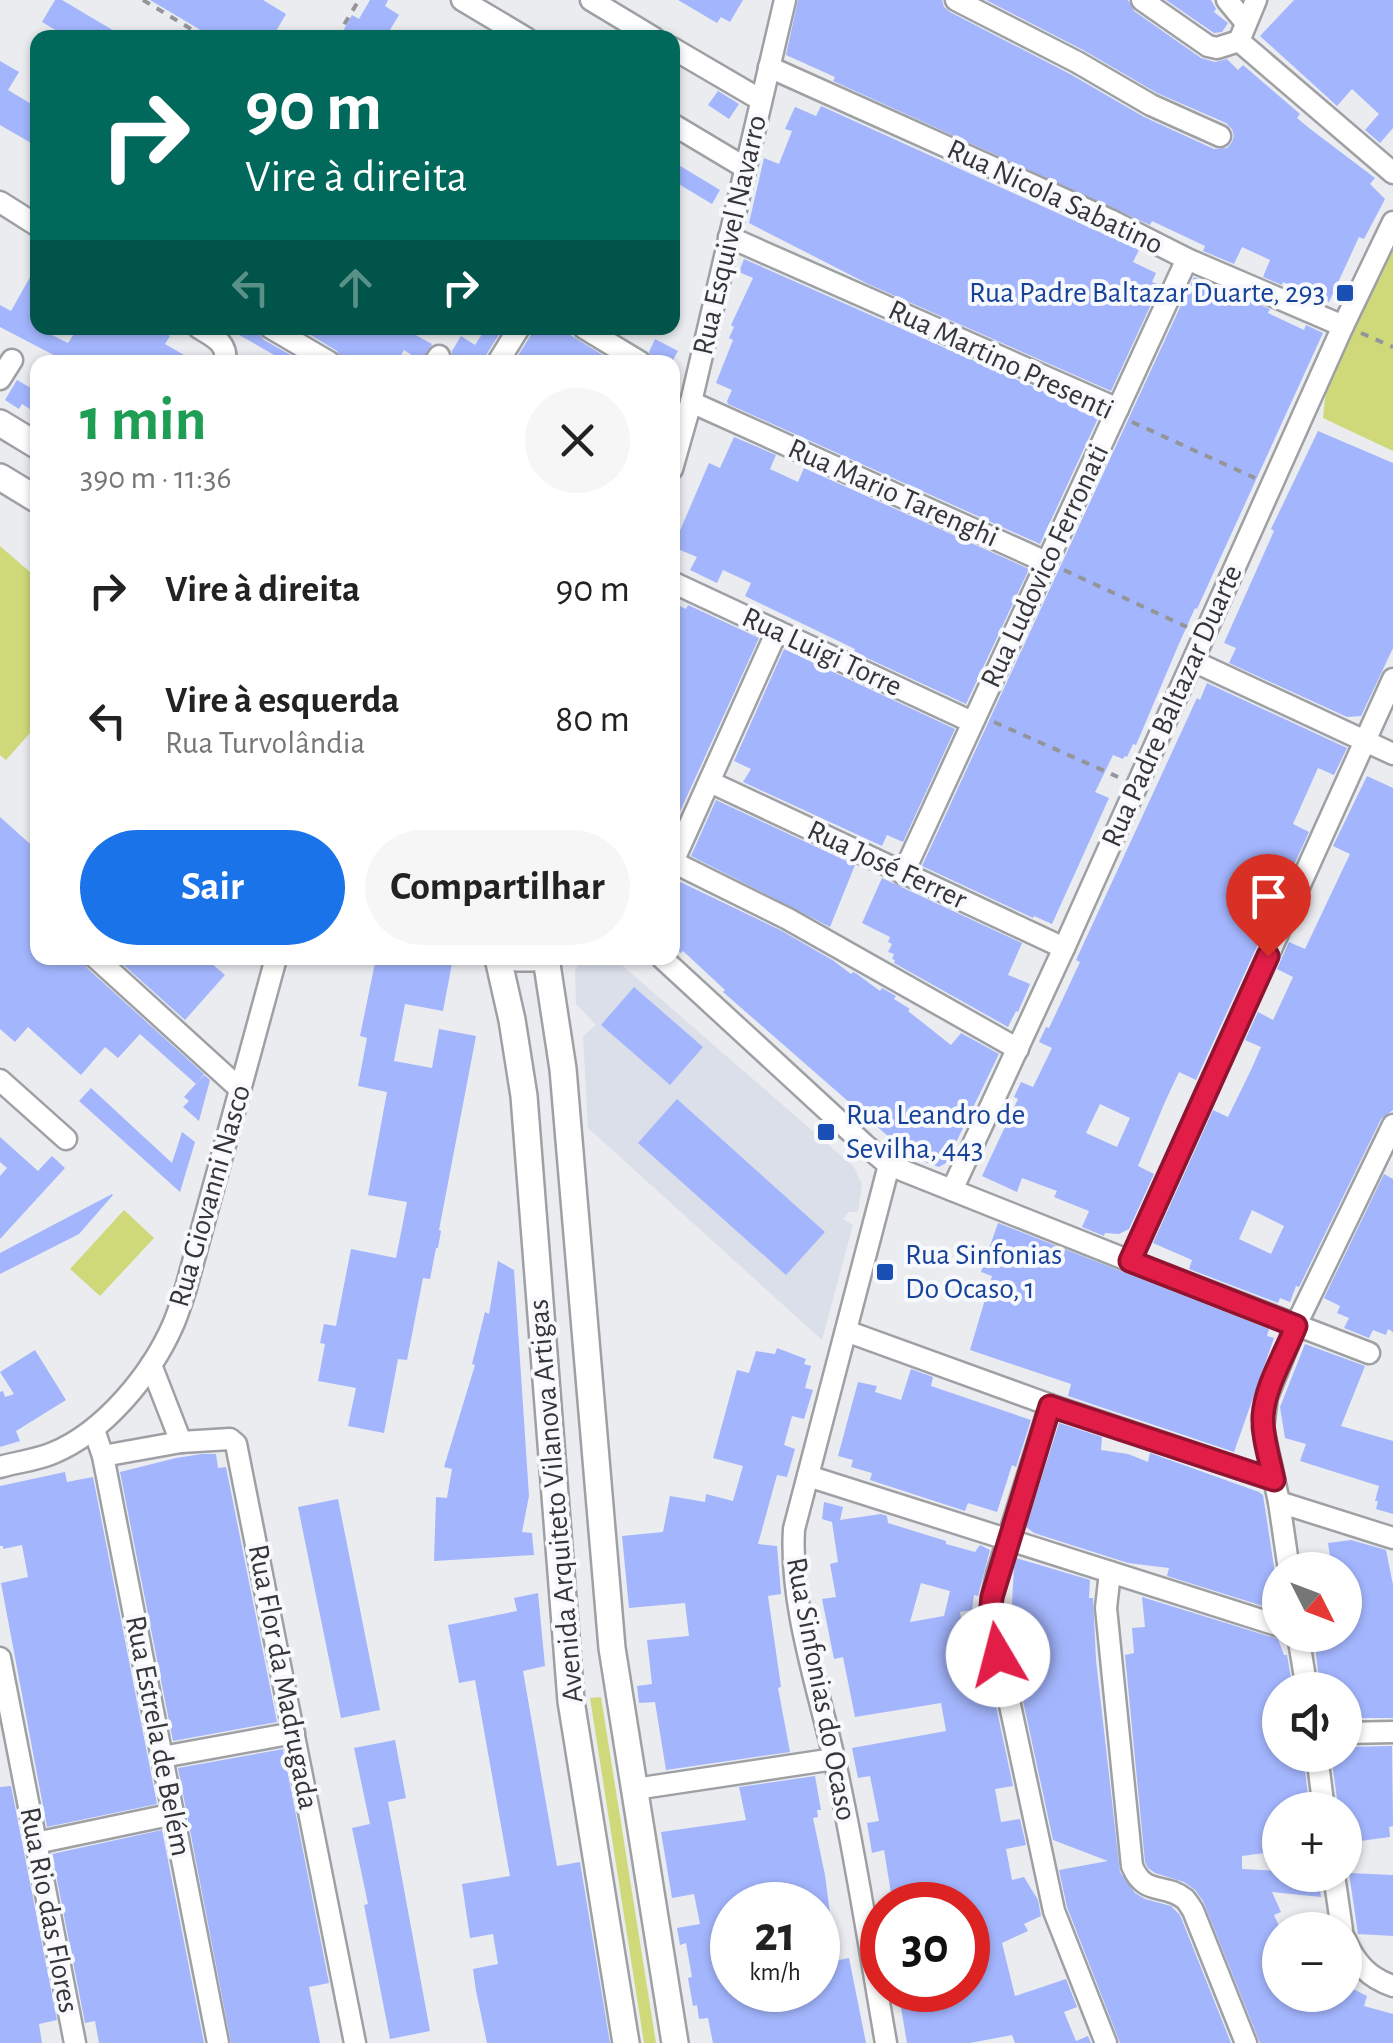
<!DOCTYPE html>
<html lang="pt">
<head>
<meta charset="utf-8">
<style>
  body { margin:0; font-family:"Alegreya Sans",sans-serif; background:#f6f6f6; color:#222; height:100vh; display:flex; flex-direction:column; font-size:38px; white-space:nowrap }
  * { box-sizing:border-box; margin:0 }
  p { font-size:32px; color:#767676 }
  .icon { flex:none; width:55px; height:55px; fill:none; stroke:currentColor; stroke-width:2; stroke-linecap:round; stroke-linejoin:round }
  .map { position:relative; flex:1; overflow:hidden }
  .drawer { position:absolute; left:30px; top:355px; width:650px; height:610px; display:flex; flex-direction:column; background:#fff; border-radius:20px; box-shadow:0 2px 8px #0004 }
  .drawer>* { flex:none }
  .guide { position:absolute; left:30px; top:30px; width:650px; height:305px; border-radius:20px; box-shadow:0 2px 8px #0004; background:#00695c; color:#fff; overflow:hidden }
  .needle { width:65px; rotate:132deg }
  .controls { position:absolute; left:1262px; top:1552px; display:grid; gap:20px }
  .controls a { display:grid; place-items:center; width:100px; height:100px; border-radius:50%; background:#fff; box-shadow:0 2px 8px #0004; font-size:50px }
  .speed { position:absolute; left:710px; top:1882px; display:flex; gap:20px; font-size:50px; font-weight:700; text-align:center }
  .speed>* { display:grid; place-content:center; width:130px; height:130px; border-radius:50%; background:#fff; box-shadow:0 2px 8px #0004; line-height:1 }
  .speed small { font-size:25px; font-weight:400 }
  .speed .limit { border:15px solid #d22; background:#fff; color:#111 }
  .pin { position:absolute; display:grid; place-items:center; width:85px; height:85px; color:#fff; margin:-102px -42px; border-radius:50% 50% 50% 0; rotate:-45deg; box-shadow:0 0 10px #0007 }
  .pin .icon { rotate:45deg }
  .me { position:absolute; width:110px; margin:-55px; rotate:352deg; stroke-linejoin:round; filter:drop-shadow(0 0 8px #0008) }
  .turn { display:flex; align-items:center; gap:35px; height:210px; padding:0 50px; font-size:45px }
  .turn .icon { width:130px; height:130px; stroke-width:2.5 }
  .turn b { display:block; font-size:70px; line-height:85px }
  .lanes { display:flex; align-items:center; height:95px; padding:0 50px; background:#0003; justify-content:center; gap:50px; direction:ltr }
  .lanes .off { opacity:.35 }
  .round { display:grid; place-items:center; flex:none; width:105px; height:105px; border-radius:52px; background:#f6f6f6 }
  .overview { display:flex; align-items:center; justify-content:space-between; height:170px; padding:0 50px }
  h1 { font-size:60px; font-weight:700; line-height:75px; color:#1e9e55 }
  .button { display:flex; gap:20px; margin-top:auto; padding:20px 50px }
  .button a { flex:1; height:115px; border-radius:60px; background:#1a73e8; color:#fff; font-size:40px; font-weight:700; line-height:115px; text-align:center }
  .button a+a { background:#f6f6f6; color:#222 }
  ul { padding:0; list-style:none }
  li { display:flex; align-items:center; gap:30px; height:130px; padding:0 50px }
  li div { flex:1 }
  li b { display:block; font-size:38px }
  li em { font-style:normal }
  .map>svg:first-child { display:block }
  .built { fill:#dbdfea }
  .green { fill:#cfd97a }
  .building { fill:#a3b5fd; fill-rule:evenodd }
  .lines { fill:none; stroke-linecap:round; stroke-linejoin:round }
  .minor-casing { stroke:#9fa0a4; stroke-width:25 }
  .major-casing { stroke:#9fa0a4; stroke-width:30 }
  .path { stroke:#949598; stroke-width:4; stroke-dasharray:8 8; stroke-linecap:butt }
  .minor { stroke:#fff; stroke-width:20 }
  .major { stroke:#fff; stroke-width:25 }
  .route-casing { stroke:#92132f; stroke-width:25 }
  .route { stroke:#e11d48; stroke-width:18 }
  .transit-dot { fill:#1a4fb4; stroke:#f8f9fd; stroke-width:4 }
  .labels { text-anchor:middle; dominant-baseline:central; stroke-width:8; stroke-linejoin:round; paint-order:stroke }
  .street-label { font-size:30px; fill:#363638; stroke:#f8f9fd }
  .transit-label { font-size:30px; fill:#164399; stroke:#f8f9fd; text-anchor:start }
</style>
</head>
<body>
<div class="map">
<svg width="1393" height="2043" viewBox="0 0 1393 2043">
  <rect width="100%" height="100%" fill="#eaecf0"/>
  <path class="built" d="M586 958H607L616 960 854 1167 862 1184 858 1212H849L843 1219 853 1225 822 1340 588 1128 583 1036 596 1025 576 1004 575 971 579 962Z"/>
  <g class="green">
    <path d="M1393 250V451L1323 418 1333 322Z"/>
    <path d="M0 546 38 579 37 725 6 760 0 755Z"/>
    <path d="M124 1210 154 1238 100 1296 70 1269Z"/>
    <path d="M601 1697 656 2043H644L590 1698Z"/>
  </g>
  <g class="building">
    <path d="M55 0H62L126 38H69L42 22Z"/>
    <path d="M150 0H263L286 14 272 38H214Z"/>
    <path d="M370 0H388L385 6 399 15 385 38H339L352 15 359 19Z"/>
    <path d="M678 0H743L730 22 721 17 717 23Z"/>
    <path d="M798 0H942L944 7 950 12 1070 74 1144 117 1214 149 1227 148 1232 142 1234 136 1232 129 1226 123 1157 93 1083 50 986 0H1128L1134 11 1201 58 1215 62 1227 59 1238 70 1243 65 1300 114 1297 118 1309 128 1375 178 1370 184 1385 199 1364 239 1359 237 1329 302 1283 282 1282 285 1263 277 1270 260 1242 247 1234 264 1203 251 1205 246 1152 221 1150 225 833 81 835 77 786 55Z"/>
    <path d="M1166 0H1211L1216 9 1214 12 1228 23 1222 32 1214 33Z"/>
    <path d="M1294 0H1393V128L1380 143 1365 130 1379 114 1352 89 1337 106 1260 36Z"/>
    <path d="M0 61 19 72 8 90 38 108V147L0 125Z"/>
    <path d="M718 91 739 104 729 119 708 105Z"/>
    <path d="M821 106 1139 250 1133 262 1156 273 1152 282 1160 285 1111 391 868 284 749 223 764 158 779 164 792 131 785 129 795 107 816 116Z"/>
    <path d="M672 161 720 190 712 204 672 180Z"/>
    <path d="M744 259 1099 416 1040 544 728 404 727 401 732 390 716 383 733 340 729 338 734 327 731 325 753 278 739 272Z"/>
    <path d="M38 263V328L68 343 78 328H138L149 334 153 328H156L170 336 165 344 196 362H67L0 327V305L11 311Z"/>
    <path d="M1194 277 1270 309 1268 313 1304 330 1306 325 1323 333 1197 609 1195 608 1178 646 1136 745 1133 744 1127 757 1125 756 1123 759 1113 755 1100 782 1095 792 1109 798 1052 924 1034 916 1033 918 922 866Z"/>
    <path d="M227 328H257L259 334 264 340 303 362H281L283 360Z"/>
    <path d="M302 328H403L432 344 421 361 404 350 397 362H343L337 351 301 329Z"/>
    <path d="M486 328H503L486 355 484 362H451L452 351 461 336 475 345Z"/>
    <path d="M533 328H559L614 362H514L531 335Z"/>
    <path d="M655 339 678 351 672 362H654L649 352Z"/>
    <path d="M17 380 38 392V414L22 404 19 409 5 400Z"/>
    <path d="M1318 431 1393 463V648L1361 716 1347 717 1229 663 1236 648 1224 643 1274 531 1271 529Z"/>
    <path d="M734 437 776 455 770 469 798 482 804 468 1029 569 966 704 854 652 855 649 745 596 751 583 723 570 717 583 690 570 697 557 673 547 709 463 720 468Z"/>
    <path d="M672 602 686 609 688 605 759 638 672 829Z"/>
    <path d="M784 649 955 729 903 842 887 835 882 846 743 782 751 769 734 761Z"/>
    <path d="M1207 683 1347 748 1334 775 1318 768 1305 797 1293 824 1309 832 1196 1080 1179 1072 1165 1102 1138 1166 1154 1174 1129 1229 1119 1234 1105 1233 1104 1236 1082 1227 1089 1211 1054 1197 1057 1191 1022 1178 1017 1192 982 1176 1018 1099 1014 1097 1021 1082 1033 1087 1052 1048 1039 1042 1046 1027 1049 1028 1066 992 1080 962 1076 960 1197 698 1200 700ZM1100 1104 1130 1118 1117 1147 1086 1133Z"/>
    <path d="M1367 776 1393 788V1110L1381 1119 1299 1287 1296 1286 1290 1302 1280 1298 1278 1303 1189 1269 1192 1260 1153 1243 1213 1110 1228 1117 1251 1070 1261 1047 1245 1040 1258 1012 1273 1020 1281 1003 1293 977 1277 969 1289 942 1305 949 1340 875 1350 854 1333 846ZM1252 1210 1284 1226 1271 1254 1239 1239Z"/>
    <path d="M716 800 855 865 830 927 691 856Z"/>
    <path d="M0 817 38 851V958H83L87 968 204 1074 196 1084 140 1034 118 1058 105 1047 81 1075 28 1027 15 1042 0 1029Z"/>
    <path d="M672 878 782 931 834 961 851 974 853 972 857 974 880 991 882 988 896 996 894 999 910 1009 908 1011 951 1045 961 1033 999 1054 946 1163 939 1167 919 1160 898 1143 897 1144 723 992 725 990 683 951 681 953 672 946Z"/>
    <path d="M882 878 1022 943 1008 975 1030 984 1018 1012 1016 1011 1008 1027 894 963 895 960 892 959 894 954 888 952 892 944 888 942 890 937 862 923Z"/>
    <path d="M116 958H205L225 975 185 1020Z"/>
    <path d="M376 958H453L443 1011 405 1004 394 1061 432 1068 439 1029 476 1036 439 1230 441 1231 438 1248H436L430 1279 423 1278 407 1360 398 1359 384 1433 348 1426 356 1388 318 1381 325 1344 320 1343 324 1324 336 1326 351 1249 396 1258 407 1202 368 1195 387 1092 358 1086 367 1038 360 1036Z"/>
    <path d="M634 987 703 1047 670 1085 601 1025Z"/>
    <path d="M204 1075 210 1080 199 1121 183 1107 189 1101 184 1097Z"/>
    <path d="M91 1088 172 1163 182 1132 195 1142 180 1192 79 1101Z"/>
    <path d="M677 1099 825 1232 786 1275 638 1143Z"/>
    <path d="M0 1137 38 1171 52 1156 65 1168 0 1239V1176L7 1168 0 1162Z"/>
    <path d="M1384 1174 1393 1179V1332L1388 1329 1386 1335 1373 1330 1369 1338 1344 1328 1349 1318 1337 1313 1340 1306 1324 1298Z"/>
    <path d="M112 1194 113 1195 79 1234 0 1274V1253Z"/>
    <path d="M998 1223 1269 1329 1267 1336 1274 1338 1234 1452 1068 1396 1071 1384 970 1350 992 1276 981 1272Z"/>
    <path d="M498 1261 514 1270 529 1496 522 1532 532 1533 534 1555 434 1561 436 1497 447 1498 452 1469 444 1467 475 1365 472 1364 485 1312 489 1314Z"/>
    <path d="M1305 1344 1365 1366 1341 1426 1393 1441V1514L1376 1509 1378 1501H1375L1379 1486 1300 1461 1306 1444 1285 1438 1280 1407Z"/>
    <path d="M777 1348 806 1359 804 1364 811 1366 805 1388 813 1390 804 1419 792 1416 784 1445 795 1449 787 1477 777 1475 758 1544 777 1546 781 1594 768 1596 781 1687 778 1688 790 1752 666 1770 655 1702 639 1703 637 1686 652 1684 647 1640 689 1636 685 1603 629 1608 622 1536 663 1532 670 1496 705 1502 706 1494 733 1501 743 1466 713 1458 737 1370 749 1373 756 1351 775 1354Z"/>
    <path d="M35 1350 66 1400 16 1431 20 1441 0 1447V1392L3 1391 5 1397 14 1394 0 1372Z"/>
    <path d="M911 1369 933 1377 931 1386 1031 1420 1016 1467 1012 1465 997 1512 968 1503 965 1511 870 1480 872 1473 851 1467 853 1460 838 1456 858 1382 877 1386 875 1392 901 1400Z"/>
    <path d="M1059 1423 1102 1437 1101 1450 1128 1454 1148 1462 1150 1453 1259 1492 1263 1495 1278 1593 1274 1606 1266 1607 1167 1576 1169 1568 1128 1563 1034 1533 1026 1527Z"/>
    <path d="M202 1454H216L218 1468 226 1467 277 1722 173 1741 120 1472 176 1458Z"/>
    <path d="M65 1472 67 1482 93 1477 157 1804 47 1827 1 1583 28 1577 22 1545 3 1549V1546H0V1486Z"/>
    <path d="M338 1499 380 1710 341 1718 298 1507Z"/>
    <path d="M824 1502 843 1507 840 1520 881 1514 887 1516 888 1523 946 1541V1544L975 1552 980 1545 990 1550 978 1596 974 1595 972 1610 960 1612 966 1644 969 1643V1648L983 1645 1013 1786 995 1789 1001 1822 1020 1819 1026 1845 1006 1849 1012 1880 1024 1877 1038 1900 1041 1916 1024 1924 1028 1931 1002 1943 1015 1996 1066 1979 1077 2007 1064 2012 1076 2041 1088 2036 1091 2043H1015L1012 2035 970 2043H907L898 1990H968V1905H893L884 1850 872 1853 867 1823 879 1821 870 1776 858 1778 852 1748 946 1731 941 1703 855 1717 843 1657 834 1659 822 1599 836 1597 830 1564 838 1562 832 1522 822 1519ZM921 1583 950 1591 944 1616 910 1622Z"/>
    <path d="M1351 1540 1386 1550 1393 1585V1718H1345V1690H1320L1314 1635H1345V1570H1332L1328 1543Z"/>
    <path d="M1016 1558 1090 1580 1089 1598H1093L1096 1660 1120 1872 1135 1893 1145 1899 1171 1906 1180 1915 1231 2043H1120L1067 1907 1059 1870 1108 1861 1053 1840 1010 1640 1014 1567Z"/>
    <path d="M538 1593 545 1666 523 1671 557 1866 580 1862 610 2043H487L476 1991 473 1969 498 1964 493 1934 470 1938 462 1884 510 1876 475 1680 459 1683 448 1625 517 1611 514 1598Z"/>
    <path d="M1142 1597 1278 1639 1284 1655H1287L1293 1690H1280V1755H1303L1310 1810H1280V1851L1242 1856V1869L1280 1871V1875H1318L1321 1897 1272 1892 1281 1912 1274 1915 1280 1928V1995H1345V1985L1367 1996 1364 2006 1393 2014V2043H1260L1203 1901 1195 1890 1184 1882 1155 1873 1148 1868 1145 1862 1125 1655 1134 1653 1132 1628 1145 1627Z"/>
    <path d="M395 1740 406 1798 388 1802 430 2031 390 2039 364 1905 368 1904 352 1828 370 1824 354 1748Z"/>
    <path d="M1392 1746 1393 1826 1389 1827 1390 1837 1345 1843V1804L1338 1806 1331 1755H1347L1346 1747Z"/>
    <path d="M283 1749 329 1983 309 1987 320 2043H231L178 1768Z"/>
    <path d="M815 1776 821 1810H817L818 1817 813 1818 825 1875 833 1937 839 1960 849 1958 866 2043H713L708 2018 699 2019 697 2005 693 2006 688 1978 692 1977 686 1943 680 1945 677 1928 700 1924 694 1894 672 1898 661 1832 746 1820 739 1787ZM732 1905H818V1990H732L726 1952 732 1951Z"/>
    <path d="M11 1786 57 2020 39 2024 42 2043H0V1787Z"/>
    <path d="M162 1830 204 2043H99L95 2021 85 2023 52 1854Z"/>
    <path d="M1349 1873 1393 1875V1936L1358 1934Z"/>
  </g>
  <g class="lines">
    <defs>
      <g id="minor">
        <path d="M462 0 526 38"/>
        <path d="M591 0 654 38"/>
        <path d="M956 0 1077 62 1151 105 1220 136"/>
        <path d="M1142 0 1208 46 1217 48 1239 41"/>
        <path d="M1227 0 1246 23"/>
        <path d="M1239 41 1393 173"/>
        <path d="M1239 41 1256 0"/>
        <path d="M672 48 761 100"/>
        <path d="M769 67 1110 220 1187 259 1343 326"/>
        <path d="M672 124 744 167"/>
        <path d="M0 202 38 226"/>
        <path d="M729 237 1118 409"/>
        <path d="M199 328C214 337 228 343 225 362"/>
        <path d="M271 328 329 362"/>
        <path d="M584 328 640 362"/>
        <path d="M435 362 439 356"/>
        <path d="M498 362 519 328"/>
        <path d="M0 379 12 360"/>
        <path d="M691 402 1046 562"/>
        <path d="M672 469 691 402 785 0"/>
        <path d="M672 582 972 722"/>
        <path d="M1193 661 1393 754"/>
        <path d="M710 782 1064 948"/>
        <path d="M673 862 788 919 1018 1049"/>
        <path d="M672 864 777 631"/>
        <path d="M903 874 1187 259"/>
        <path d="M96 958 240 1089"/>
        <path d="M662 958 865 1145 889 1165 1130 1261 1369 1353"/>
        <path d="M0 1080 66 1139"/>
        <path d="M952 1190 1064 948 1343 326 1393 222"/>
        <path d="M1130 1261 1393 679"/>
        <path d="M846 1331 1050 1405 1274 1480"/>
        <path d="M151 1365 181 1442"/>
        <path d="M1050 1405 997 1574 992 1597 991 1616 1054 1911 1106 2043"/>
        <path d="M94 1430 103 1456 218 2043"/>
        <path d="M103 1456 181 1442 230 1439 236 1444 355 2043"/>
        <path d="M0 1467C17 1462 37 1460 53 1453 104 1432 151 1375 173 1325 178 1314 182 1300 186 1288L276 958"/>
        <path d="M808 1476 1280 1626"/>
        <path d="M1279 1502 1393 1538"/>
        <path d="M1289 1570 1279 1502 1263 1428 1267 1397 1296 1325 1393 1125"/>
        <path d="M1110 1572 1106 1608 1132 1866C1145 1897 1164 1882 1185 1899 1186 1900 1194 1911 1194 1913L1246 2043"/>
        <path d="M1298 1635 1307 1690"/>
        <path d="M0 1658 75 2043"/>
        <path d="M1345 1733 1393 1732"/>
        <path d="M1317 1755 1324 1810"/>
        <path d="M162 1757 294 1733"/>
        <path d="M635 1789 834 1759"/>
        <path d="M36 1843 174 1814"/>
        <path d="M1334 1875 1342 1930"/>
        <path d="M1345 1939C1355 1963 1369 1978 1393 1986"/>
        <path d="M886 2043C871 1957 858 1871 840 1786 824 1703 789 1613 794 1529L889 1165"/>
      </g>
      <g id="major">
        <path d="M0 423 38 446"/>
        <path d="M0 477 38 500"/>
        <path d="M498 958 512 1020 524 1096 571 1701 626 2043"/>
        <path d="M517 958H532"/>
        <path d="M546 958 563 1069 612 1648 675 2043"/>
      </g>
    </defs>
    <use href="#minor" class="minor-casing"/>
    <use href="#major" class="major-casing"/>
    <g class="path">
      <path d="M143 0 206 38"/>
      <path d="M336 38 359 0"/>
      <path d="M1361 333 1393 347"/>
      <path d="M1132 422 1255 478"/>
      <path d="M1064 570 1187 627"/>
      <path d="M994 722 1118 777"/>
    </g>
    <use href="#minor" class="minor"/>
    <use href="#major" class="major"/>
  </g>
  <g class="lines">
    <defs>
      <path id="route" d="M998 1655 990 1616 992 1597 1050 1406 1274 1480C1270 1460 1262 1437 1263 1416 1265 1386 1285 1354 1296 1326L1130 1261 1268 956"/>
    </defs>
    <use href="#route" class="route-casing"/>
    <use href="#route" class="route"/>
  </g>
  <g class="transit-dot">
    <rect x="1335" y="283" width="20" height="20" rx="5"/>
    <rect x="816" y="1122" width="20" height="20" rx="5"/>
    <rect x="875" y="1262" width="20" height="20" rx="5"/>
  </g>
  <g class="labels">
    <g class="street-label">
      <text transform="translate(1055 197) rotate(25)">Rua Nicola Sabatino</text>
      <text transform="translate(730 235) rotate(-77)">Rua Esquivel Navarro</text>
      <text transform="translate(1001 360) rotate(25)">Rua Martino Presenti</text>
      <text transform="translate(893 493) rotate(24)">Rua Mario Tarenghi</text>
      <text transform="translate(1045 566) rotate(-65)">Rua Ludovico Ferronati</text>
      <text transform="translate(822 652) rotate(25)">Rua Luigi Torre</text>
      <text transform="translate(1172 706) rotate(-66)">Rua Padre Baltazar Duarte</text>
      <text transform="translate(887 865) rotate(25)">Rua José Ferrer</text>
      <text transform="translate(210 1196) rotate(-74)">Rua Giovanni Nasco</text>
      <text transform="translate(556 1501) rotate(-95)">Avenida Arquiteto Vilanova Artigas</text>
      <text transform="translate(283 1677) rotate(79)">Rua Flor da Madrugada</text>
      <text transform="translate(821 1689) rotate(79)">Rua Sinfonias do Ocaso</text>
      <text transform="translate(158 1736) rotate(79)">Rua Estrela de Belém</text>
      <text transform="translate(49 1910) rotate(79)">Rua Rio das Flores</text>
    </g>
    <g class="transit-label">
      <text x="1325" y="293" text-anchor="end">Rua Padre Baltazar Duarte, 293</text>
      <text x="846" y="1115">Rua Leandro de<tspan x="846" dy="34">Sevilha, 443</tspan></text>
      <text x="905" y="1255">Rua Sinfonias<tspan x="905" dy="34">Do Ocaso, 1</tspan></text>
    </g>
  </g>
</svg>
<div class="controls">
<a><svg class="needle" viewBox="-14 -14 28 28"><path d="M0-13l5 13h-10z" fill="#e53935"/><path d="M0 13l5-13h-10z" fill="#767676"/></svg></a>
<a><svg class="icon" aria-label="sound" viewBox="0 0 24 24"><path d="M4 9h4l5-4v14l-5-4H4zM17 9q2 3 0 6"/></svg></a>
<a>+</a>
<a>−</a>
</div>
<div class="speed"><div>21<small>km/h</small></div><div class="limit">30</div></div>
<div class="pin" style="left:1268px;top:956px;background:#d93025"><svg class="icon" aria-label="arrive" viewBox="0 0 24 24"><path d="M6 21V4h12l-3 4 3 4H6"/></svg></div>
<svg class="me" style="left:998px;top:1655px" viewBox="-20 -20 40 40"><circle r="19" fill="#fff"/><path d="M0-13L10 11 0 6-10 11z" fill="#e11d48"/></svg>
<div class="guide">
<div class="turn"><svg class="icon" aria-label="right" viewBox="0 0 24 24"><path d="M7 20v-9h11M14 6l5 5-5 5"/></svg><div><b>90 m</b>Vire à direita</div></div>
<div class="lanes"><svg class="icon off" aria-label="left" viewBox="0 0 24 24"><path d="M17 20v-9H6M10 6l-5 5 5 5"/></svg><svg class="icon off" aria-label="ahead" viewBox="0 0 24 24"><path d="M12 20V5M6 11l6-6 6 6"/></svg><svg class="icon" aria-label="right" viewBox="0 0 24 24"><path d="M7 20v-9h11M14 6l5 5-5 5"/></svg></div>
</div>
<section class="drawer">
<div class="overview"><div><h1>1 min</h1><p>390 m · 11:36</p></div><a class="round"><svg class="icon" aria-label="close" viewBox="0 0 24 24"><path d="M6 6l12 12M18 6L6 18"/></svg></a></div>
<ul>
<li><svg class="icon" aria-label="right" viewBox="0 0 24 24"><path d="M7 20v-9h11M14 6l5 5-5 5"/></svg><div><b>Vire à direita</b></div><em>90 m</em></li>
<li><svg class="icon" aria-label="left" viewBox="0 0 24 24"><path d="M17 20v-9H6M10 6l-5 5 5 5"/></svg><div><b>Vire à esquerda</b><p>Rua Turvolândia</p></div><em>80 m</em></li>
</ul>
<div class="button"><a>Sair</a><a>Compartilhar</a></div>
</section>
</div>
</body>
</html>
